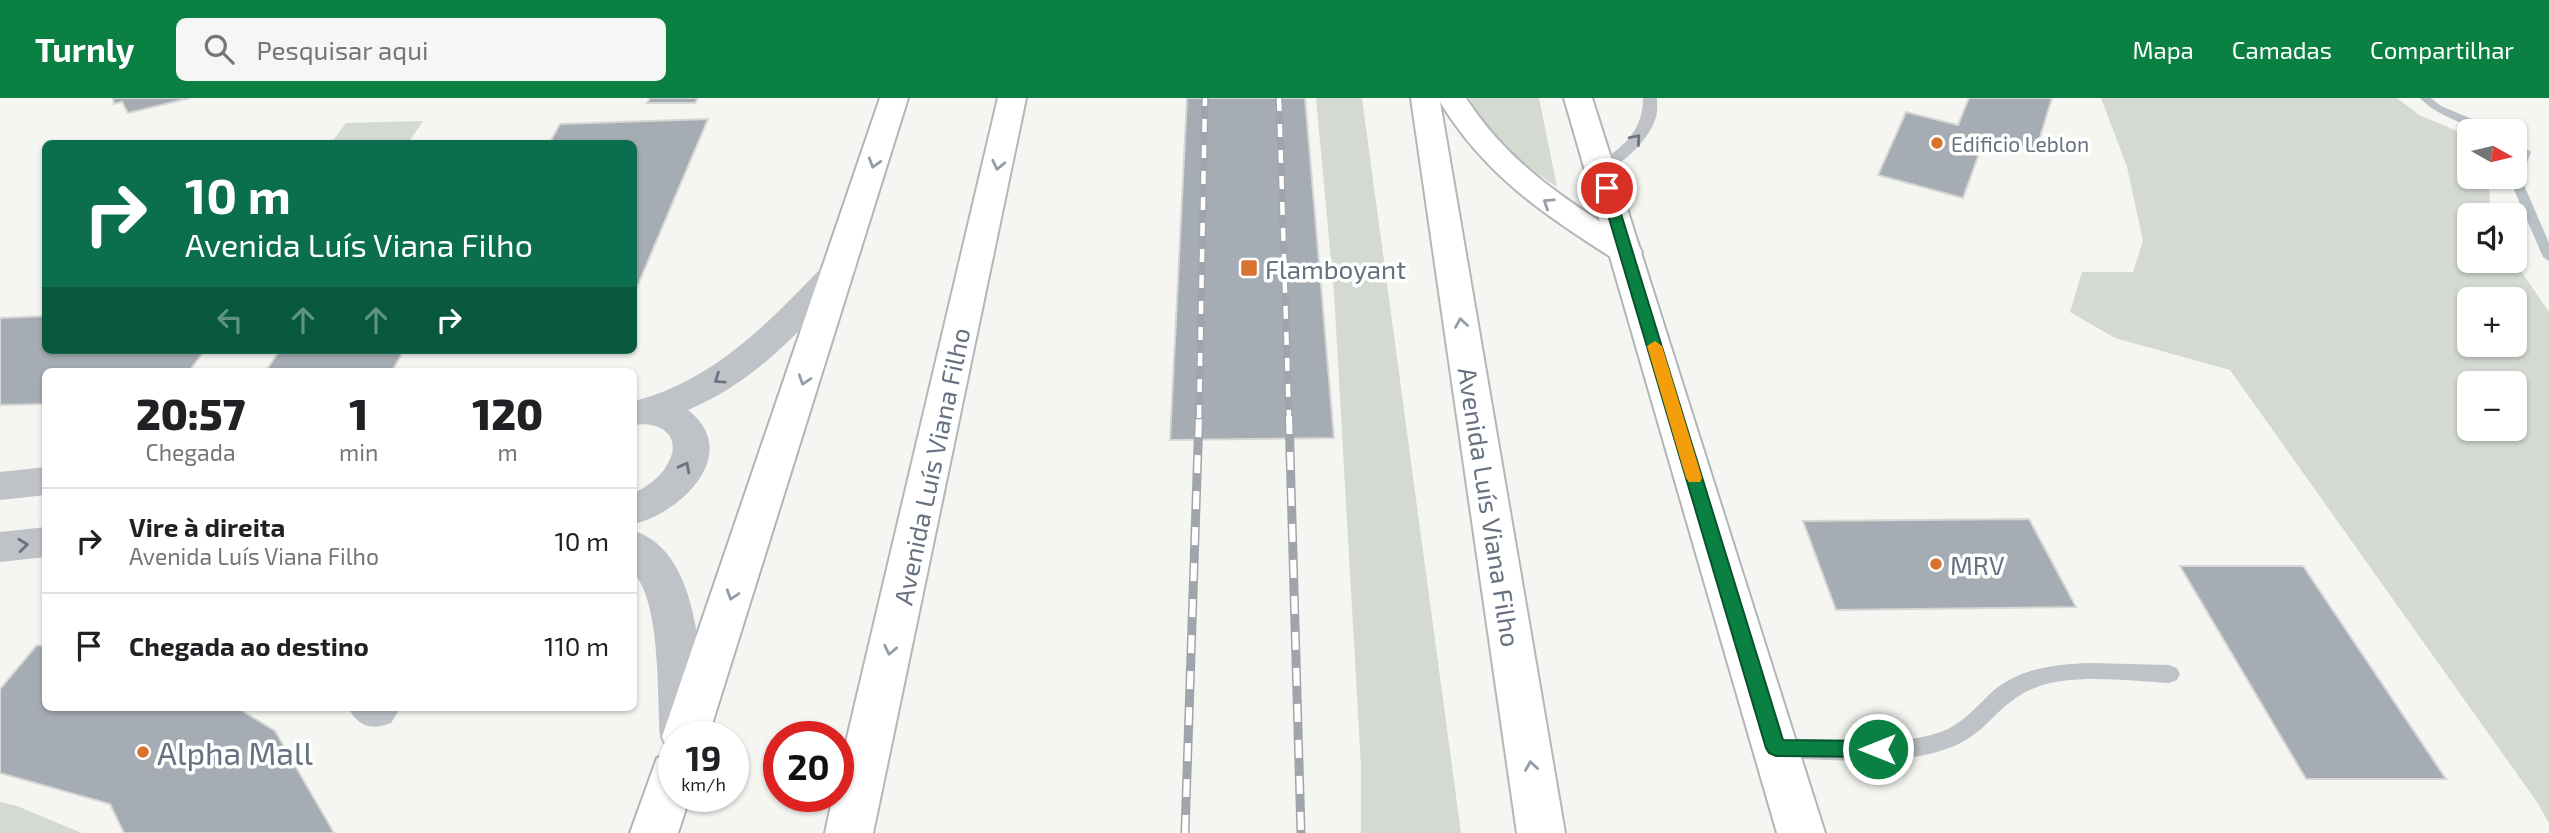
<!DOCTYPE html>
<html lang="pt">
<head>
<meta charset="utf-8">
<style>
  body { margin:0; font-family:"Exo 2",sans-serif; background:#f6f6f6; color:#202124; height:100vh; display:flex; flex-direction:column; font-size:26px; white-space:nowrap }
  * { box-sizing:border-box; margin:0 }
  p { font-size:23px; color:#757577 }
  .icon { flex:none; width:38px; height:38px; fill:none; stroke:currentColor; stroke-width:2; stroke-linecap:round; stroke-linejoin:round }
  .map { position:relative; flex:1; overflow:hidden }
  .panel { position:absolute; left:42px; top:270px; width:595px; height:343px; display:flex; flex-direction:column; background:#fff; border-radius:10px; box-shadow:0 2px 5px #0004 }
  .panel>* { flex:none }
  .top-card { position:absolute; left:42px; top:42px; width:595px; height:214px; border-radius:10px; box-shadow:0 2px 5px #0004; background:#0b6e4f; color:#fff; overflow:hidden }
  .needle { width:46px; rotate:98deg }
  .tools { position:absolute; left:2457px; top:21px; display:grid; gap:14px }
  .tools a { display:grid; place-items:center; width:70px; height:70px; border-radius:10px; background:#fff; box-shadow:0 2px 5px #0004; font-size:35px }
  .speed { position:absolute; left:658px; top:623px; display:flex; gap:14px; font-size:35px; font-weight:700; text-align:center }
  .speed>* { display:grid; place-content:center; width:91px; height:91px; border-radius:50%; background:#fff; box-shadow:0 2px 5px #0004; line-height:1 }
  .speed small { font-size:18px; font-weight:400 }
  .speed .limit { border:10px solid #d22; background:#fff; color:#111 }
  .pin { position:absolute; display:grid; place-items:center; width:60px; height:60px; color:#fff; margin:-30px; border:4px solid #fff; border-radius:50%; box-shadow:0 2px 7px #0007 }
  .me { position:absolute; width:77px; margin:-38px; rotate:270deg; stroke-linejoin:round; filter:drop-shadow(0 0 5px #0008) }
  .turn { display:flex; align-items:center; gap:24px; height:147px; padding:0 28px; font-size:32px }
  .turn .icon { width:91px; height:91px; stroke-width:2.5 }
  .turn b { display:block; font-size:49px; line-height:60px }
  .lanes { display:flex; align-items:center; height:66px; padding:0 28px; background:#0003; justify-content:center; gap:35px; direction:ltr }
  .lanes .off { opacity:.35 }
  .eta { display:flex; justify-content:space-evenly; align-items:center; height:119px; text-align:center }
  .eta b { font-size:42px; font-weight:800; line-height:49px }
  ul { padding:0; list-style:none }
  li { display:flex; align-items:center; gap:21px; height:105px; padding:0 28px; border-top:2px solid #e0e0e0 }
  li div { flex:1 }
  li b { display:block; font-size:26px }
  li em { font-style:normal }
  header { display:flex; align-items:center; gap:42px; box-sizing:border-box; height:98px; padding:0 35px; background:#0b8043; color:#fff }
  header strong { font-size:33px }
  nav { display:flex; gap:38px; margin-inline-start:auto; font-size:24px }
  .search { width:490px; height:63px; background:#f6f6f6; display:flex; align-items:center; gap:18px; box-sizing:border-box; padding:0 24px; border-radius:10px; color:#757577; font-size:26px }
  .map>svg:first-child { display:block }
  .green { fill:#d4dad2; fill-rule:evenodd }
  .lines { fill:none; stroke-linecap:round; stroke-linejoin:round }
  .stream { fill:#b9c1c7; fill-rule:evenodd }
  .building { fill:#a6acb3; stroke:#d6d7d5; stroke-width:2 }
  .secondary-casing { stroke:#b1b5ba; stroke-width:4 }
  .trunk-casing { stroke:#b4b6ba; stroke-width:4 }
  .service { fill:#bfc2c6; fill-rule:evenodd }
  .minor { fill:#bfc2c6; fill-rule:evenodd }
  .secondary { fill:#fff; fill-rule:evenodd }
  .trunk { fill:#fff; fill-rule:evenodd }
  .rail-far1-casing { stroke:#a0a5ab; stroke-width:7 }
  .rail-casing { stroke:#a0a5ab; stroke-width:9 }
  .rail-far1 { stroke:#fff; stroke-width:4.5; stroke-dasharray:13; stroke-linecap:butt }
  .rail { stroke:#fff; stroke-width:6; stroke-dasharray:18; stroke-linecap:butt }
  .oneway { stroke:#6a7584 }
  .oneway2 { stroke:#949ca7 }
  .route { fill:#0b8043; stroke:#07532c; stroke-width:2 }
  .slow { fill:#f59e0b }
  .poi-dot { fill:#d8722f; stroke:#fff; stroke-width:2.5 }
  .labels { text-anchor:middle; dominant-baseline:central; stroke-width:7; stroke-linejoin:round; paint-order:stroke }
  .far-poi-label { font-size:21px; fill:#667181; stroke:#fff; text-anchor:start }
  .poi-label { font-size:26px; fill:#667181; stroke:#fff; text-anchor:start }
  .street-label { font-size:26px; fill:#667181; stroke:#fff }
  .near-poi-label { font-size:32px; fill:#667181; stroke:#fff; text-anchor:start }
</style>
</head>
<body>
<header>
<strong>Turnly</strong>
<div class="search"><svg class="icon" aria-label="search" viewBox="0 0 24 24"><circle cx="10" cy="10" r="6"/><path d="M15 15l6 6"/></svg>Pesquisar aqui</div>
<nav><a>Mapa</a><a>Camadas</a><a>Compartilhar</a></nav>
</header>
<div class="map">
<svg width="2549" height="735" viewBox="0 0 2549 735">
  <rect width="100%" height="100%" fill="#f5f5f2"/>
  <g class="green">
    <path d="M1316 0H1362L1461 735H1361V668L1334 195Z"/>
    <path d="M1470 0H1539L1557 89 1519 63 1478 21Z"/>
    <path d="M2101 0H2397L2419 17 2469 38V79H2489L2490 105 2494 117H2469V163H2514L2549 214V725L2537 704 2230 272 2115 240 2070 214 2082 174H2133L2143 143 2127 69ZM2515 201V247H2469V201ZM2515 285V331H2469V285Z"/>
    <path d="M423 23 408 45H331L346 25Z"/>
    <path d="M0 704 17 708 82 735H0Z"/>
  </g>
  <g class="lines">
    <g class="stream">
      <path d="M2420 0H2431L2441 8 2500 33C2478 34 2435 17 2420 0Z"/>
      <path d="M2515 44 2531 54 2521 80 2549 145V163L2543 159 2509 80 2515 79V68L2520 55 2515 52Z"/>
    </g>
  </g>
  <g class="building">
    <path d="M113 0H190L128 15 122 4 114 6Z"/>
    <path d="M650 0H698L695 5H647Z"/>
    <path d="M1187 0H1305L1334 340 1170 342Z"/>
    <path d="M1969 0H2052L2036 52 1985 39 1963 100 1878 77 1906 14 1958 27Z"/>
    <path d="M708 21 634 196V46H549L560 26Z"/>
    <path d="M46 218V252H205L190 272 212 271 211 273H46V306L0 307V220Z"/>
    <path d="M280 252H404L392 273H266Z"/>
    <path d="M2029 421 2076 509 1836 512 1803 423Z"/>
    <path d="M2180 468H2303L2446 681H2306Z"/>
    <path d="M37 547 46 549V609H236L275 633 334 735H124L110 706 0 675V591Z"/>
  </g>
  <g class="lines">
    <defs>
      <g id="secondary">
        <path d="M880 0H908L708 639H674V698H690L678 735H630L657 660 673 654 669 653 662 639Z"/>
        <path d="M1564 0H1592L1825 735H1777Z"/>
      </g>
      <g id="trunk">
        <path d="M998 0H1026L873 735H825L833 698H838V678Z"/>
        <path d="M1411 0H1466C1509 67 1571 106 1638 147L1642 154 1638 161 1626 164 1614 161C1543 116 1485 77 1440 4L1565 735H1517Z"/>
      </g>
    </defs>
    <use href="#secondary" class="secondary-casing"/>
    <use href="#trunk" class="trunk-casing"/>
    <g class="service">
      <path d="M1643 0H1657C1657 8 1658 15 1655 22 1649 41 1616 77 1595 72L1592 69 1595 66C1622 51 1643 34 1643 0Z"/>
      <path d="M2090 565 2169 567 2177 570 2180 576 2177 582 2169 585C2126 583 2060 573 2022 596 1989 616 1984 640 1940 653 1888 669 1829 661 1776 660L1768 657 1764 650 1768 643 1776 640C1827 641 1901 652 1948 631 1966 622 1979 606 1993 593 2020 570 2056 566 2090 565Z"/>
      <path d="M348 609H401L391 625C371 633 357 628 348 609Z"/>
    </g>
    <g class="minor">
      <path d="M841 159 853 162 858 169C847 184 834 197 821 210 782 252 741 290 688 312 743 355 681 415 634 426V395C646 389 660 380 667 367 684 339 661 322 634 327V303C716 282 772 221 829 162Z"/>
      <path d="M46 369V397L0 402V374Z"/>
      <path d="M46 429V459L0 464V434Z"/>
      <path d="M634 433C704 454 701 580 706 639H674V655L667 653 660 639C657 596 661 507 634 475Z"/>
    </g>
    <use href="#secondary" class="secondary"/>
    <use href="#trunk" class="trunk"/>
    <defs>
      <g id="rail-far1">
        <path d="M1279 0 1289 320"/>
        <path d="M1199 320 1205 0"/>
      </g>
      <g id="rail">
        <path d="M1289 318 1301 735"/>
        <path d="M1185 735 1199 318"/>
      </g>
    </defs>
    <use href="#rail-far1" class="rail-far1-casing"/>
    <use href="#rail" class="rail-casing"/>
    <use href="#rail-far1" class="rail-far1"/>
    <use href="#rail" class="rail"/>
  </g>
  <defs><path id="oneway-chevron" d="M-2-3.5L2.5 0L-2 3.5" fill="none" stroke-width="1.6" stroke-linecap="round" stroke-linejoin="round" transform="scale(1.75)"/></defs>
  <g class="oneway">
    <use href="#oneway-chevron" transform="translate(1636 41) rotate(-50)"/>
    <use href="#oneway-chevron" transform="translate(719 281) rotate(146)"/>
    <use href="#oneway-chevron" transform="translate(685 369) rotate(-62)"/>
    <use href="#oneway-chevron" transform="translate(23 447) rotate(-6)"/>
  </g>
  <g class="oneway2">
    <use href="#oneway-chevron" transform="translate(874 65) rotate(107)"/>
    <use href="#oneway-chevron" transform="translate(998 67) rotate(102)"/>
    <use href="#oneway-chevron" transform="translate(1548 105) rotate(-146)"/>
    <use href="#oneway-chevron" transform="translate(1461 225) rotate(-99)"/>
    <use href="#oneway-chevron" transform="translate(804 282) rotate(108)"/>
    <use href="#oneway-chevron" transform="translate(732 497) rotate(108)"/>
    <use href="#oneway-chevron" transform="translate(890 552) rotate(102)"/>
    <use href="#oneway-chevron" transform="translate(1531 668) rotate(-99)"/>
  </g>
  <path class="route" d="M1607 86 1613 90 1783 642 1878 643 1885 645 1888 651 1885 656 1878 659 1776 658 1769 655 1766 650 1600 90Z"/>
  <path class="slow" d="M1655 243 1662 248 1702 380 1700 384H1689L1686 380 1647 248Z"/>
  <g class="poi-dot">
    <circle cx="1937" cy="45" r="7"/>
    <rect x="1240" y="161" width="18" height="18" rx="3.5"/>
    <circle cx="1936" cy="466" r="7"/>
    <circle cx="143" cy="654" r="7"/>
  </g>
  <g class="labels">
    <g class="far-poi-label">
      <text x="1951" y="45">Edificio Leblon</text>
    </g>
    <g class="poi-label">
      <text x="1265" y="170">Flamboyant</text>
      <text x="1950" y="466">MRV</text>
    </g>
    <g class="street-label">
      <text transform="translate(931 368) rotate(-78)">Avenida Luís Viana Filho</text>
      <text transform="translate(1490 409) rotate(81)">Avenida Luís Viana Filho</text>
    </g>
    <g class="near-poi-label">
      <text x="157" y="654">Alpha Mall</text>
    </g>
  </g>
</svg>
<div class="tools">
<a><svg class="needle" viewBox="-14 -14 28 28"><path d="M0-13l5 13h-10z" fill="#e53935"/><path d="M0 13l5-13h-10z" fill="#757577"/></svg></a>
<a><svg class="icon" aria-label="sound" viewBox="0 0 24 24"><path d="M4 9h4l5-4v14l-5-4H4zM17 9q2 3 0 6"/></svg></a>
<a>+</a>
<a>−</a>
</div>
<div class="speed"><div>19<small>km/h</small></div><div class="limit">20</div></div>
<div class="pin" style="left:1607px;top:90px;background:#d93025"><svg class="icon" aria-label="arrive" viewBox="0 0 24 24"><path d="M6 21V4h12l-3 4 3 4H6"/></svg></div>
<svg class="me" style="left:1878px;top:651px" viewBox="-20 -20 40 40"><circle r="17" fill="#0b8043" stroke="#fff" stroke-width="3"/><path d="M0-11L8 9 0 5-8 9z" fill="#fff"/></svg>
<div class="top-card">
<div class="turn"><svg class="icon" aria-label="right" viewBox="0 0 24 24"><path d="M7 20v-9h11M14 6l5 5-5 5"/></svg><div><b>10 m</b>Avenida Luís Viana Filho</div></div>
<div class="lanes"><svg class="icon off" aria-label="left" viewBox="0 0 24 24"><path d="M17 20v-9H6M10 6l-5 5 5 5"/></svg><svg class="icon off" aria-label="ahead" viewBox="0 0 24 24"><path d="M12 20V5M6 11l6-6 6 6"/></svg><svg class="icon off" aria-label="ahead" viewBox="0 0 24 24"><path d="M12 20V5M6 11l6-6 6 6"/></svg><svg class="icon" aria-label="right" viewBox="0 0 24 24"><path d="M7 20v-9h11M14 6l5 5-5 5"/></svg></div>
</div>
<section class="panel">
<div class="eta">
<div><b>20:57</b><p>Chegada</p></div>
<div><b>1</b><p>min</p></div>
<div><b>120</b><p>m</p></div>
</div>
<ul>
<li><svg class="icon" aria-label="right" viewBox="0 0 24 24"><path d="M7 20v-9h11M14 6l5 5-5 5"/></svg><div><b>Vire à direita</b><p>Avenida Luís Viana Filho</p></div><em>10 m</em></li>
<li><svg class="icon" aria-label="arrive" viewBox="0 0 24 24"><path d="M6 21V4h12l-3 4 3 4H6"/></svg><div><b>Chegada ao destino</b></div><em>110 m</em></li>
</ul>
</section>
</div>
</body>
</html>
